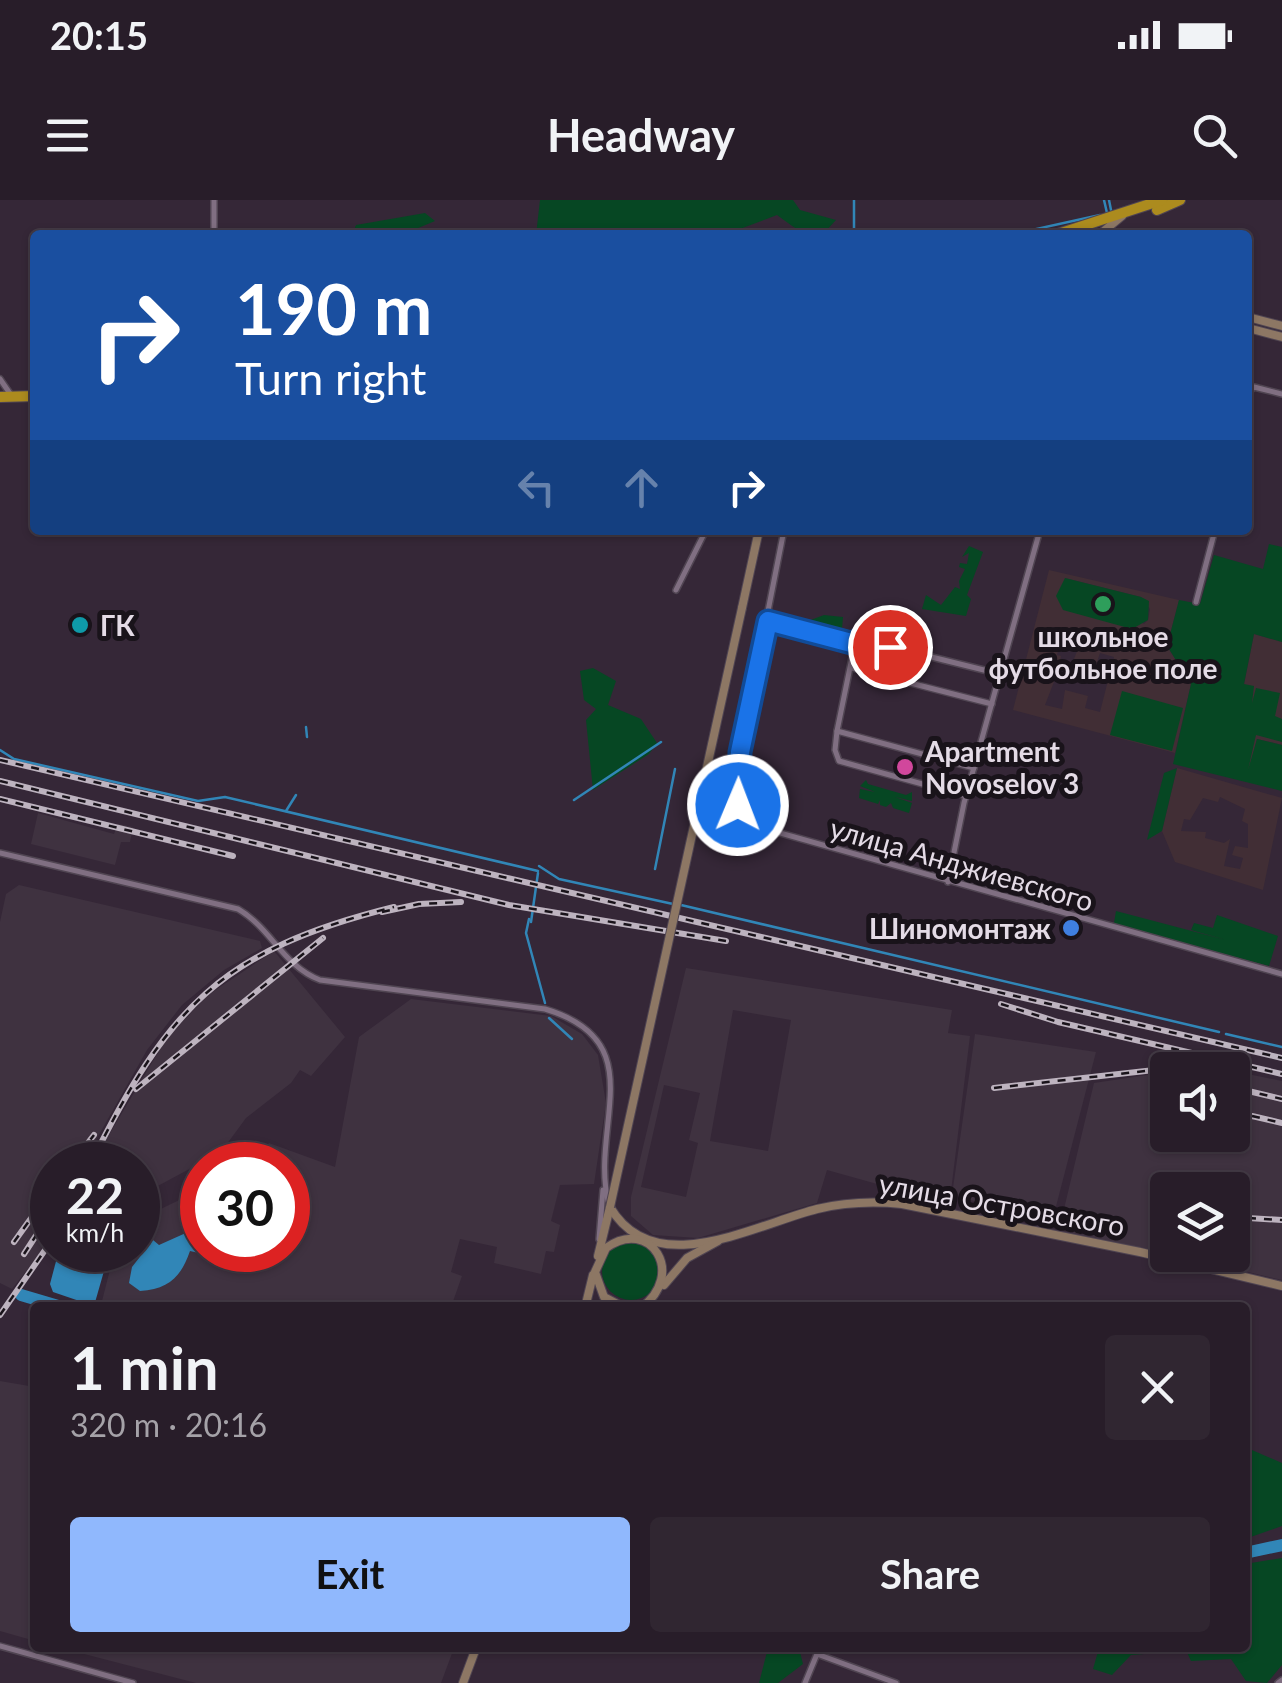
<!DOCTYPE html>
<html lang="en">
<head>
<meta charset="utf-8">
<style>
  body { margin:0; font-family:Lato,sans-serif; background:#302631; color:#f1f3f6; height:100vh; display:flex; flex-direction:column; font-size:38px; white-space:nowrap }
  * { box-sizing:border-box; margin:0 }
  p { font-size:32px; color:#a5a2a8 }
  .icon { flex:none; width:55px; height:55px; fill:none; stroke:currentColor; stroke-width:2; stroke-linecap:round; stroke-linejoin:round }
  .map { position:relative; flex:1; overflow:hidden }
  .sheet { position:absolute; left:30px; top:1102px; width:1220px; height:350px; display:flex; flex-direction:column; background:#281d29; border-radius:10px; box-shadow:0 2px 8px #0004,0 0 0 2px #443b46 }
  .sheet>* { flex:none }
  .top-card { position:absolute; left:30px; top:30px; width:1222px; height:305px; border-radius:10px; box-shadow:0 2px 8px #0004,0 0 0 2px #443b46; background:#1a4fa0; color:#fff; overflow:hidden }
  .tools { position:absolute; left:1150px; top:852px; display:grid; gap:20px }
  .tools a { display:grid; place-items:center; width:100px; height:100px; border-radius:10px; background:#281d29; box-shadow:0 2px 8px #0004,0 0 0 2px #443b46; font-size:50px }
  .speed { position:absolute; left:30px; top:942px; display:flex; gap:20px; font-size:50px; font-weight:700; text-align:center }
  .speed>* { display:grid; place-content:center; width:130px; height:130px; border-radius:50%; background:#281d29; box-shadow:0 2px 8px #0004,0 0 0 2px #443b46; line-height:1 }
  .speed small { font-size:25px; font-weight:400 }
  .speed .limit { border:15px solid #d22; background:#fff; color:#111 }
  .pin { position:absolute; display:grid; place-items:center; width:85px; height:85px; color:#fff; margin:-42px; border:5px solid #fff; border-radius:50%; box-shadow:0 2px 10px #0007 }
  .me { position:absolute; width:110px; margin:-55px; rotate:1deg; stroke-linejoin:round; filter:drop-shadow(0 0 8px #0008) }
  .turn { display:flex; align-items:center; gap:35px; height:210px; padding:0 40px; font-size:45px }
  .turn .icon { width:130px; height:130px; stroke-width:2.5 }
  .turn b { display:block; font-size:70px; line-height:85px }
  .lanes { display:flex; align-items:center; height:95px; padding:0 40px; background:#0003; justify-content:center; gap:50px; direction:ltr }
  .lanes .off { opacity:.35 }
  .round { display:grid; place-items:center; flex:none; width:105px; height:105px; border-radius:10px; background:#302631 }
  .headline { display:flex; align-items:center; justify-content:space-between; height:170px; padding:0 40px }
  h1 { font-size:60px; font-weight:700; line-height:75px }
  .primary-button { display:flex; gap:20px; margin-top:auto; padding:20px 40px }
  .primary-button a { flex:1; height:115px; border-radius:10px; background:#90b8fd; color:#111; font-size:40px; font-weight:700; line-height:115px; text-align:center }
  .primary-button a+a { background:#302631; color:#f1f3f6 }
  .status { display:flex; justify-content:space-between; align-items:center; height:70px; padding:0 50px; background:#281d29; direction:ltr }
  .status svg { height:28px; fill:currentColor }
  header { display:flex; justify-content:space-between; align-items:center; height:130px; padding:0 40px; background:#281d29; font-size:45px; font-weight:700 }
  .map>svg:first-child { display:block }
  .industrial { fill:#3f3240; fill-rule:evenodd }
  .education { fill:#412e35; fill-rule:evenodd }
  .green { fill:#064723 }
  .water { fill:#3186b7 }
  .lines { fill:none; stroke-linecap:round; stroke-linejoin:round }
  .stream { stroke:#3186b7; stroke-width:2.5 }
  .river { stroke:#3186b7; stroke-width:12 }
  .street-casing { stroke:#504552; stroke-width:8 }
  .secondary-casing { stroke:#504552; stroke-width:10 }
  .highway-casing { stroke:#504552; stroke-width:12 }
  .street { stroke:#806f82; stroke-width:5 }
  .secondary { stroke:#8d7764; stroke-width:8 }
  .highway { stroke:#ac8b1e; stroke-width:10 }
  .rail-casing { stroke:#bdb3bf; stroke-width:6 }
  .rail { stroke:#19131a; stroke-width:2.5; stroke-dasharray:8; stroke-linecap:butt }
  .secondary-bridge-casing { stroke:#504552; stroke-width:10; stroke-linecap:butt }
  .secondary-bridge { stroke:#8d7764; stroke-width:8 }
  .route-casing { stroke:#114b97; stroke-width:25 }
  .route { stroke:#1a73e8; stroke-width:18 }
  .leisure-dot { fill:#2e9e5b; stroke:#19131a; stroke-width:4 }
  .culture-dot { fill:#0f9aa8; stroke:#19131a; stroke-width:4 }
  .hotel-dot { fill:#d1479c; stroke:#19131a; stroke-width:4 }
  .shop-dot { fill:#3f7fe0; stroke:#19131a; stroke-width:4 }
  .labels { text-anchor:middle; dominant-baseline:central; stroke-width:10; stroke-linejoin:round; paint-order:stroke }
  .poi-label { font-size:28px; font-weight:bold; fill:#e4dbe6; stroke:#19131a; text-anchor:start }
  .street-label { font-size:28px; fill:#e4dbe6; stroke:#19131a }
</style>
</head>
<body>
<div class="status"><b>20:15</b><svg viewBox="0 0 49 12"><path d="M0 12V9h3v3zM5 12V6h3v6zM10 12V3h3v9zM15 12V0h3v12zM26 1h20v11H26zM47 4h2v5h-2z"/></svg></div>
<header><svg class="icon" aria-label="menu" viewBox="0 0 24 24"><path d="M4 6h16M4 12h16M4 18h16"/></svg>Headway<svg class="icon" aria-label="search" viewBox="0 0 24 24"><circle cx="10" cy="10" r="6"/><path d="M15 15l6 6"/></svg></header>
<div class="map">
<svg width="1282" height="1483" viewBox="0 0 1282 1483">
  <rect width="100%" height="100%" fill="#352737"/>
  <g class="industrial">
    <path d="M38 613 114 634 118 624 133 627 130 642H121L115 665 31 644Z"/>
    <path d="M19 685 260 741 262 748 224 770 182 805 147 850 96 940 87 965H52V1027L38 1056 12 1089 0 1083V722L6 694Z"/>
    <path d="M274 751 345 837 311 876 300 870 291 883 246 918 221 952 154 988 138 1013V965H91L166 839 208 795Z"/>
    <path d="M686 768 952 810 948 833 970 836 951 991 916 983 913 994 827 970 817 1003 698 1038 653 1035 631 1016V997ZM733 810 791 820 768 951 710 941ZM664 885 700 893 689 940 698 943 686 997 641 987Z"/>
    <path d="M411 799 551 816 582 834 598 855 606 903 594 984 560 985 551 1021 560 1025 554 1052 546 1051 541 1074 494 1063 497 1047 460 1039 451 1072 462 1076 451 1107 101 1105 115 1050H138V1020L202 989V1050H288V965H254L269 943 335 967 359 837Z"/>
    <path d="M975 834 1096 852 1052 1022 952 995Z"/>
    <path d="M1233 871 1282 881V1080L1176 1055H1232V990H1168L1167 1053 1059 1030 1094 883 1167 872 1168 935H1232Z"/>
    <path d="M0 1181 35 1187V1441L0 1431Z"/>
    <path d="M61 1448H454L441 1483H196Z"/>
  </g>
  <g class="education">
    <path d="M1049 370 1179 400 1167 446 1191 484 1175 553 1013 510ZM1065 378 1141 397 1150 409 1148 420 1144 424ZM1062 436 1081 441 1074 459 1096 465 1100 453 1114 457 1100 512 1085 508 1088 496 1065 490 1062 509 1045 505 1057 474 1052 473 1054 466H1059L1061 456 1057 455Z"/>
    <path d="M1254 434 1282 442V545L1257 539 1248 575 1230 571 1201 541 1228 508 1248 513 1244 485Z"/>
    <path d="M1177 568 1282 598 1263 690 1175 662 1162 631ZM1220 597 1245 609 1242 621 1248 624V648L1235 646 1232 655 1243 658 1240 669 1224 666 1230 639 1224 643 1205 638 1206 632 1181 631 1184 619 1190 620 1203 598 1218 602Z"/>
  </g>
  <g class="green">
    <path d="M540 0H793L800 10 836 20 824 33C802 36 795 28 777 15L724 35H536Z"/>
    <path d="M425 13 435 21 411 31 432 28 437 35H352L356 25Z"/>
    <path d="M1269 344 1282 347V442L1254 434 1244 484 1254 486 1252 503 1256 488 1280 493 1275 516 1282 519V542L1256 535 1248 570 1257 539 1282 545V591L1173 564 1191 484 1167 446 1179 400 1200 404 1214 355 1263 369Z"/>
    <path d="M969 346 983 352 967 395 971 399 966 416 922 409 926 395 941 405 955 387 960 389 959 381 965 369 959 367 960 363 967 364 969 353 962 357Z"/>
    <path d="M1065 378 1141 397 1149 401 1148 420 1132 429 1063 410 1056 396Z"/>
    <path d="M824 415 843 417 842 429 834 435 783 422 789 417 808 421Z"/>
    <path d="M593 468 616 481 608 505 641 519 657 543 649 554 593 590 586 520 596 509 584 500 580 471Z"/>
    <path d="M1122 491 1183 508 1172 551 1110 535Z"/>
    <path d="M1177 568 1162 631 1147 640 1164 573Z"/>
    <path d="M866 580 868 584 906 595 912 592V601L895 597 912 603 909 613 893 608 891 603 886 607 880 605V600L878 604 859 598 860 589 875 592 860 586Z"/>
    <path d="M1116 711 1226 740 1191 730 1194 723 1213 728 1217 715 1278 736 1269 766 1120 726 1114 723Z"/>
    <circle cx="631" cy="1071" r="29"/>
    <path d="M1245 1247 1282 1263V1326L1245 1339Z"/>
    <path d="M1282 1358V1465L1267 1483 1246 1481 1231 1459 1191 1461 1185 1448H1245V1364Z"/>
    <path d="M768 1448H799L803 1464 778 1483H759Z"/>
    <path d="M1099 1448H1160L1157 1453 1131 1455 1112 1475 1093 1469Z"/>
  </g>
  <g class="water">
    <path d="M202 1031V1050H228L225 1059 190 1051C181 1077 169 1089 140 1091L129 1083 132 1067 153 1040 159 1045 188 1032Z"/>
    <path d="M59 1050H110L94 1106 53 1092 50 1084Z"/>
  </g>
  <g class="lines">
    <g class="stream">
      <path d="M1104 0 1107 13"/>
      <path d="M1109 0 1111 10"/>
      <path d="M854 35V0"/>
      <path d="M1009 35 1100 15"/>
      <path d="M306 527 307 537"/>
      <path d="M0 550 14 559 198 601 225 597 538 671"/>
      <path d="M574 600 661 542"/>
      <path d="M286 611 296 595"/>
      <path d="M539 666 559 679 673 704"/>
      <path d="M655 669 675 569"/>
      <path d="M681 705 1219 832"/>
      <path d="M529 719 526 733 545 803"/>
      <path d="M531 722 538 673"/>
      <path d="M549 818 572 839"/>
      <path d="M1226 834 1282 847"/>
    </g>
    <g class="river">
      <path d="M21 1095 65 1108"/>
      <path d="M1245 1353 1282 1345"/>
    </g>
    <defs>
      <g id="street">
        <path d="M214 35V0"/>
        <path d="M0 179 11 195"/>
        <path d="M1248 193 1254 187 1282 194"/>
        <path d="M784 330 737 568 738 605 752 625 1282 774"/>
        <path d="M676 390 706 330"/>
        <path d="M1196 402 1215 330"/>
        <path d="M767 421 855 443 837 531"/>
        <path d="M855 443 859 439 1000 474"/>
        <path d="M852 468 992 504"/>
        <path d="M966 596 839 561 835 550 837 531 974 568"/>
        <path d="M0 653 238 709C271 728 283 766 320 780L545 809C655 842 588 927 609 1005"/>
        <path d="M948 682 964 603 1040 330"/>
        <path d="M599 1039 603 990"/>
        <path d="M0 1446 133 1483"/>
        <path d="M805 1483 817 1454 896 1483"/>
        <path d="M1278 1483 1282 1480"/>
      </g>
      <g id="secondary">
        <path d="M1099 35 1122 16"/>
        <path d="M1248 117 1282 126"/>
        <path d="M1248 128 1282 137"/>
        <path d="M742 408 759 330"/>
        <path d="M610 1007C654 1082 754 1025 817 1009 846 1002 873 1001 902 1004L1140 1052 1282 1086"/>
        <path d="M598 1056 610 1007"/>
        <path d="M664 1085 687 1058 718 1041"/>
        <path d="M585 1108 593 1075"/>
        <path d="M625 1108 604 1097 595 1072 606 1048C650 1016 687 1074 641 1108"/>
        <path d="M463 1483 476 1448"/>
      </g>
      <g id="highway">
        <path d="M1157 10 1180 0"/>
        <path d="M1055 35 1162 0"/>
        <path d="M0 197 35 196"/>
      </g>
    </defs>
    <use href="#street" class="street-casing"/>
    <use href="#secondary" class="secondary-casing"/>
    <use href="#highway" class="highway-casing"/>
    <use href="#street" class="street"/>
    <use href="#secondary" class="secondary"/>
    <use href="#highway" class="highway"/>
    <defs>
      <g id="rail">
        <path d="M0 560 1282 858"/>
        <path d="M0 581 509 705 726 741"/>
        <path d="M0 599 233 656"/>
        <path d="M382 712 419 704 461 702"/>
        <path d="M1001 804 1058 822 1282 874"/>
        <path d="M994 888 1208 864"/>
        <path d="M136 889 323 738"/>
        <path d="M1244 890 1282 899"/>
        <path d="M1252 916 1282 923"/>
        <path d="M71 965 94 935"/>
        <path d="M90 965C167 809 220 750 394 707"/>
        <path d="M1232 1017 1282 1020"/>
        <path d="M14 1042 52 989"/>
        <path d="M24 1054 52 1011"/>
        <path d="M0 1115 52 1040"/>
      </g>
    </defs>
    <use href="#rail" class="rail-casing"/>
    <use href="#rail" class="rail"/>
    <defs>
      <path id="secondary-bridge" d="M610 1007 742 408"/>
    </defs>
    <use href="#secondary-bridge" class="secondary-bridge-casing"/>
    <use href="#secondary-bridge" class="secondary-bridge"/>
  </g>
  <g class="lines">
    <defs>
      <path id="route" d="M738 605 740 552 768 421 855 444 858 440 890 447"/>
    </defs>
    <use href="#route" class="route-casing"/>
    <use href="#route" class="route"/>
  </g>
  <circle class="leisure-dot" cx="1103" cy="404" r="10"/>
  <circle class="culture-dot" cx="80" cy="425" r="10"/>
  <circle class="hotel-dot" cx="905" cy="567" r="10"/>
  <circle class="shop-dot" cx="1071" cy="728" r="10"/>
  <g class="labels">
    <g class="poi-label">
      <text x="100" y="425">ГК</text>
      <text x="1103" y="436" text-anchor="middle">школьное<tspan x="1103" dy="32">футбольное поле</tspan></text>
      <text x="925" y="551">Apartment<tspan x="925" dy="32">Novoselov 3</tspan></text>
      <text x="1051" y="728" text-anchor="end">Шиномонтаж</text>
    </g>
    <g class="street-label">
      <text transform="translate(962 664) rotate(16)">улица Анджиевского</text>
      <text transform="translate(1002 1004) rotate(10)">улица Островского</text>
    </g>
  </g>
</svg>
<div class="tools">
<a><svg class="icon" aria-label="sound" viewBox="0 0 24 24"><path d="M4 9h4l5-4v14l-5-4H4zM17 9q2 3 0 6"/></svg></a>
<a><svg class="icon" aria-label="layers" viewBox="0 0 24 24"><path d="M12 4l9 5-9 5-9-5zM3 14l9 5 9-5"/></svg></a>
</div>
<div class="speed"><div>22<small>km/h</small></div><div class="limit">30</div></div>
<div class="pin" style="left:890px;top:447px;background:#d93025"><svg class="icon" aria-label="arrive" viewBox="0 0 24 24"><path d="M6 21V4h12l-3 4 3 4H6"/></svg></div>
<svg class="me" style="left:738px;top:605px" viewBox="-20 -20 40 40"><circle r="17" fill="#1a73e8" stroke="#fff" stroke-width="3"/><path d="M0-11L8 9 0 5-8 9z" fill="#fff"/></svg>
<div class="top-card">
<div class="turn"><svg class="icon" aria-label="right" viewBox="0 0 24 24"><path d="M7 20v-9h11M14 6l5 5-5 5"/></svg><div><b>190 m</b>Turn right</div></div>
<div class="lanes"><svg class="icon off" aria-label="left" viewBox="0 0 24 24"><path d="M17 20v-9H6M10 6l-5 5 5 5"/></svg><svg class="icon off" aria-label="ahead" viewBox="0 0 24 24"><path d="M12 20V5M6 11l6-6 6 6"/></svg><svg class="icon" aria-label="right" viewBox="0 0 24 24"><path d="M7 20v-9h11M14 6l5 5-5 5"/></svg></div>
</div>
<section class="sheet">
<div class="headline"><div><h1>1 min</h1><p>320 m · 20:16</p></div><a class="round"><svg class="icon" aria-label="close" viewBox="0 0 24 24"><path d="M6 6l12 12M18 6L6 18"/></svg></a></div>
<div class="primary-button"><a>Exit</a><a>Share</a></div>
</section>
</div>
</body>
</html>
